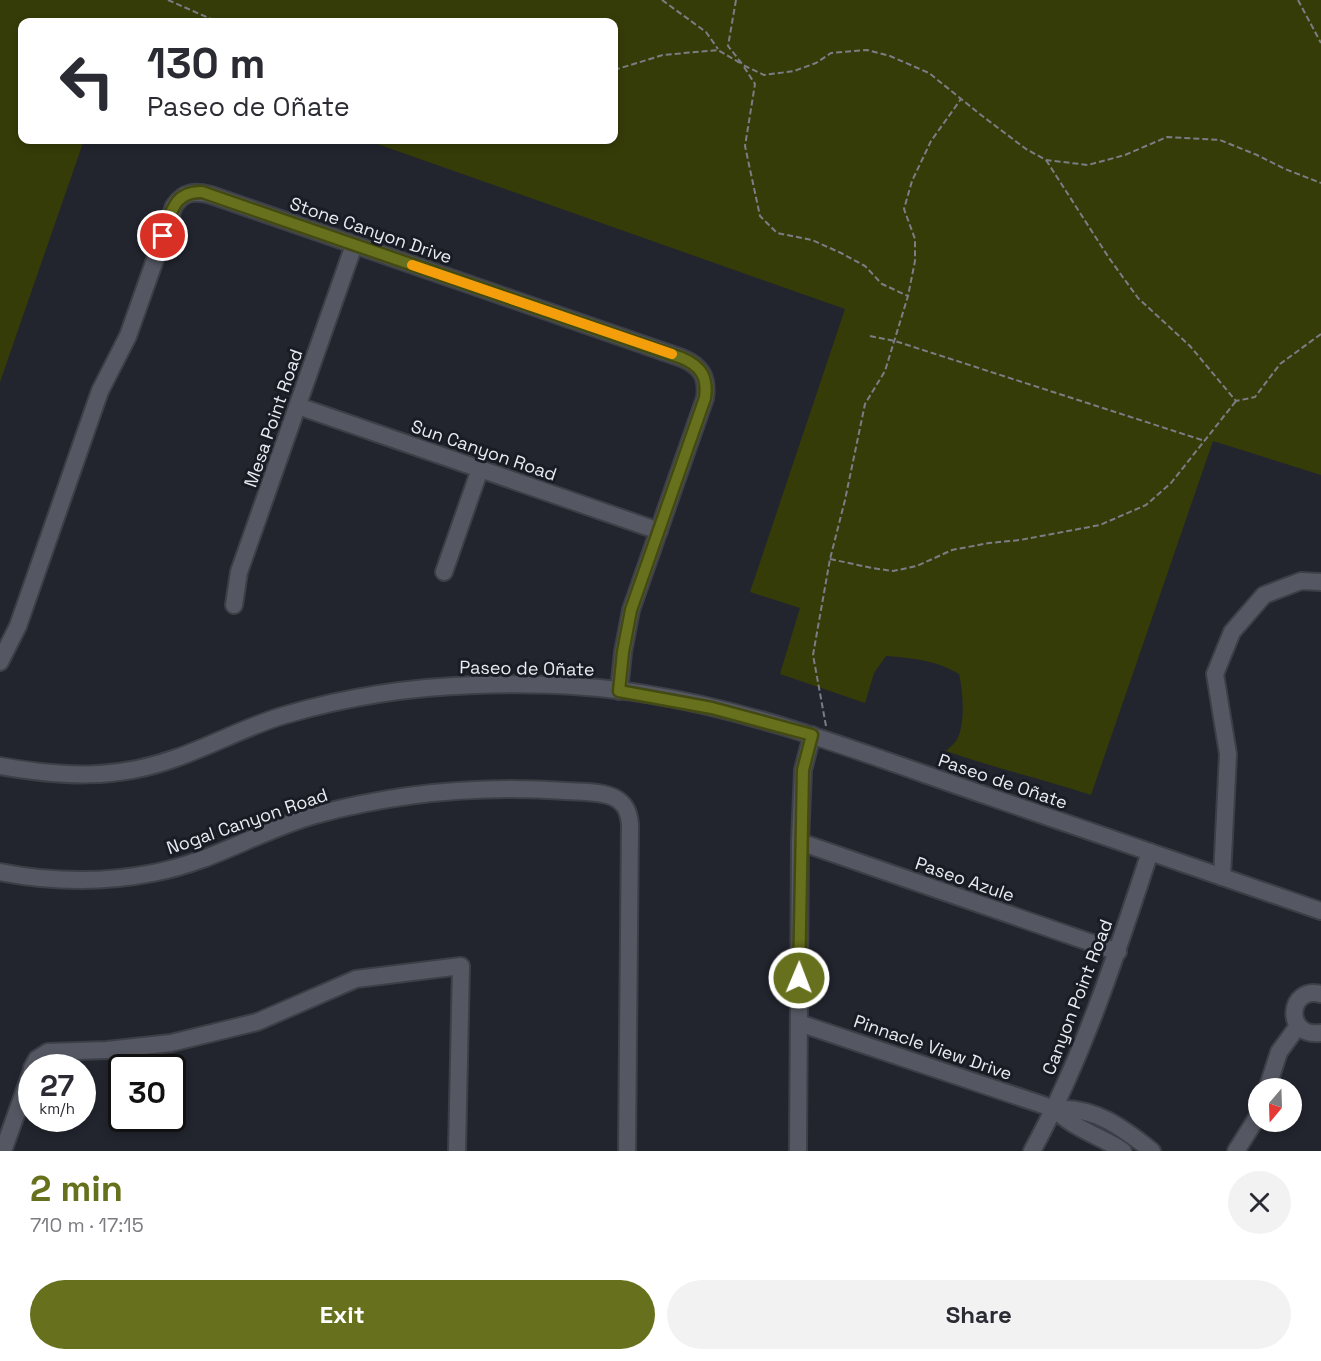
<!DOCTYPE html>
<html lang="en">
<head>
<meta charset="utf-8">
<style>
  body { margin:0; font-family:"Space Grotesk",sans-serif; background:#f2f2f3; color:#2b2b33; height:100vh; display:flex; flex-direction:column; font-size:22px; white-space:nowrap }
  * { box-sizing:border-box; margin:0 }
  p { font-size:20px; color:#7c7c81 }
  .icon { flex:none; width:33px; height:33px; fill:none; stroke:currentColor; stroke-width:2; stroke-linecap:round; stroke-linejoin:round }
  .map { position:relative; height:1151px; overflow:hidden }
  .panel { display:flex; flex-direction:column; background:#fff; flex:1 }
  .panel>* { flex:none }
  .top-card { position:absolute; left:18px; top:18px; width:600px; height:126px; border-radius:12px; box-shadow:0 3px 9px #0003; background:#fff; color:#2b2b33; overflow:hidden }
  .needle { width:39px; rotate:199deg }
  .fabs { position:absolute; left:1248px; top:1078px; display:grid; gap:12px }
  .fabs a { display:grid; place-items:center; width:54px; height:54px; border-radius:50%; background:#fff; box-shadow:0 3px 9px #0003; font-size:30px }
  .speed { position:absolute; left:18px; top:1054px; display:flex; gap:12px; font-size:30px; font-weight:700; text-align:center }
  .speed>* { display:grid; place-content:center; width:78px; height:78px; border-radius:50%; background:#fff; box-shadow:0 3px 9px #0003; line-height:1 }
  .speed small { font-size:15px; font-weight:400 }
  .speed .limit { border:3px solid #111; border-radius:9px; background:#fff; color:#111 }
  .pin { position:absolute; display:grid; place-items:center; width:51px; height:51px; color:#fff; margin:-26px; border:3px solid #fff; border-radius:50%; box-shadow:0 2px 6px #0007 }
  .me { position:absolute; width:66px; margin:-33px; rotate:1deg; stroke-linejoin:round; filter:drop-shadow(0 0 4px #0008) }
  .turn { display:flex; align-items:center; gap:21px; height:126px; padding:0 30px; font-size:27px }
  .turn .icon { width:78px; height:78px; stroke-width:2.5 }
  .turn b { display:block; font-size:42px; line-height:51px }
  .round { display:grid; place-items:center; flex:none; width:63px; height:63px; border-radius:32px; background:#f2f2f3 }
  .head { display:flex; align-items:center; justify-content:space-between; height:102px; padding:0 30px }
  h1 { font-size:36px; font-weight:600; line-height:45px; color:#67701c }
  .cta { display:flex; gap:12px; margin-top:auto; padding:12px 30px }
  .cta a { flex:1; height:69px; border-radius:36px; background:#67701c; color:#fff; font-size:24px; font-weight:600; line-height:69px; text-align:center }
  .cta a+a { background:#f2f2f3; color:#2b2b33 }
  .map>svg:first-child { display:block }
  .green { fill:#363c08 }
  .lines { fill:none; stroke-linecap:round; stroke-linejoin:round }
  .minor-casing { stroke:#3d3f46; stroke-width:20 }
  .path { stroke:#7b7d85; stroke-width:2; stroke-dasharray:6 3; stroke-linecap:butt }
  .minor { stroke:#555863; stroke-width:16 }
  .route-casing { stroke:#434912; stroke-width:15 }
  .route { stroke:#67701c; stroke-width:10 }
  .slow { stroke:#f59e0b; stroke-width:10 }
  .labels { text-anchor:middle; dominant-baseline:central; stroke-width:6; stroke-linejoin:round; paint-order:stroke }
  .street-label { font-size:18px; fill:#e9ebf1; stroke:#191c25 }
</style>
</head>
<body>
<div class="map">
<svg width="1321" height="1151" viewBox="0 0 1321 1151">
  <rect width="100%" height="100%" fill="#22252e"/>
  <path class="green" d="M0 0H1321V475L1213 441 1091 795C1043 779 994 768 946 751 949 748 953 745 956 741 966 726 963 691 959 674 936 660 912 658 886 656L874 673 865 703 780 674 800 608 750 592 845 309 366 140H614V22H22V140H84L0 382Z"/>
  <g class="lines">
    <defs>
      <g id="minor">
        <path d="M298 406 659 531"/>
        <path d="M444 572 480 469"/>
        <path d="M234 605 239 572 354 245"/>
        <path d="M0 662 18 626 100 391 128 336 174 206C184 191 195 191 211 195L682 358C701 366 708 377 705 398L631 610 623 652 619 691"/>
        <path d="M0 766C62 777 116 780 176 758 213 745 247 726 285 715 346 697 411 687 475 685 532 683 590 685 646 694 760 712 868 755 976 792 1091 832 1206 871 1321 911"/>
        <path d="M800 842 1118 952"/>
        <path d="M0 872C51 882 102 883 153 873 213 862 258 831 315 815 396 793 482 785 566 791 581 792 602 791 615 798 626 804 629 813 630 825L627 1151"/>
        <path d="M1222 877 1228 754 1215 674 1232 632 1264 595 1301 581 1321 582"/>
        <path d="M1321 994C1288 985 1283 1038 1321 1033"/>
        <path d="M799 1023 1055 1109C1094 1106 1123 1128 1152 1151"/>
        <path d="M32 1068 37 1059 48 1052 107 1050 171 1043 257 1022 356 979 461 966 457 1151"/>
        <path d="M1267 1089 1279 1052 1298 1026"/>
        <path d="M1055 1109C1073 1129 1101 1136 1123 1151"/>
        <path d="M3 1151 32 1070"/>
        <path d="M798 1151 800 842 803 770 812 735"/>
        <path d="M1032 1151C1083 1058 1117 953 1150 852"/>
        <path d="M1236 1151 1258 1116"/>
      </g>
    </defs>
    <use href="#minor" class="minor-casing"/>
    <g class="path">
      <path d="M168 0 218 22"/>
      <path d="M662 0 706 32 718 49"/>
      <path d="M736 0 728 46 743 65 764 75 794 71 816 63 831 53 867 50 890 56 929 73 981 115 1026 149 1046 160 1088 165 1125 155 1167 137 1220 140 1257 155 1285 169 1321 183"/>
      <path d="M1298 0 1321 43"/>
      <path d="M744 67 755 84 745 146 760 216 777 233 812 240 841 253 865 266 882 284 908 296"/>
      <path d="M614 70 663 55 718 50 740 63"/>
      <path d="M1046 160 1109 258 1138 298 1190 346 1236 401 1255 397 1280 364 1321 334"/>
      <path d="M870 336 895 341 1202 440"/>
      <path d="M830 559 872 568 893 571 917 566 952 550 989 543 1020 540 1100 525 1146 505 1171 483 1236 401"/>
      <path d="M826 726 813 655 830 559 845 500 865 404 885 371 908 296 915 261V239L904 209 912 181 931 141 961 99"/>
    </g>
    <use href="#minor" class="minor"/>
  </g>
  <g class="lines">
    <defs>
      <path id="route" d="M163 236C171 214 173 191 202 192L682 358C701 366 708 377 705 398L631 610 623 652 619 691 712 708 812 735 803 770 799 978"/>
    </defs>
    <use href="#route" class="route-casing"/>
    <use href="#route" class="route"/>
    <path class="slow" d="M412 265 672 354"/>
  </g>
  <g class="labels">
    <g class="street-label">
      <text transform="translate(371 230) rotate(19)">Stone Canyon Drive</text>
      <text transform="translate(273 418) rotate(-71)">Mesa Point Road</text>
      <text transform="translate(484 450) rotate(19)">Sun Canyon Road</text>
      <text transform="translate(527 668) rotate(1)">Paseo de Oñate</text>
      <text transform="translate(1003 781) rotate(19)">Paseo de Oñate</text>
      <text transform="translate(247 821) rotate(-19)">Nogal Canyon Road</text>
      <text transform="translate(965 879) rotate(19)">Paseo Azule</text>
      <text transform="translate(1077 997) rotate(-69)">Canyon Point Road</text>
      <text transform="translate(933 1047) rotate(19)">Pinnacle View Drive</text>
    </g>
  </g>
</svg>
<div class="fabs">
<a><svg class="needle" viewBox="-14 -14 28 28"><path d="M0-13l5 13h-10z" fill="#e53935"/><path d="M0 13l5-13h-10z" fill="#7c7c81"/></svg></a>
</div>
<div class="speed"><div>27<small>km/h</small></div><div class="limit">30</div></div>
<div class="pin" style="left:163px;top:236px;background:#d93025"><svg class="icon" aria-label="arrive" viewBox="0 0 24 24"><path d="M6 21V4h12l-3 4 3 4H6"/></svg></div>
<svg class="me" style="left:799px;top:978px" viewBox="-20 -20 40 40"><circle r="17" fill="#67701c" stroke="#fff" stroke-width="3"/><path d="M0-11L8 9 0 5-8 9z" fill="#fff"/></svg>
<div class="top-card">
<div class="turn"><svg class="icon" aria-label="left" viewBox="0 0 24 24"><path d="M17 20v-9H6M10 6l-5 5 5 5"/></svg><div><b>130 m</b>Paseo de Oñate</div></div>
</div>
</div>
<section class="panel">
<div class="head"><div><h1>2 min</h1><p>710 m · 17:15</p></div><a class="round"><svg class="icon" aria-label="close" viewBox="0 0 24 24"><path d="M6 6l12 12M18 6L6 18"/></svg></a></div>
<div class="cta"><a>Exit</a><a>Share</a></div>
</section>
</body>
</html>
